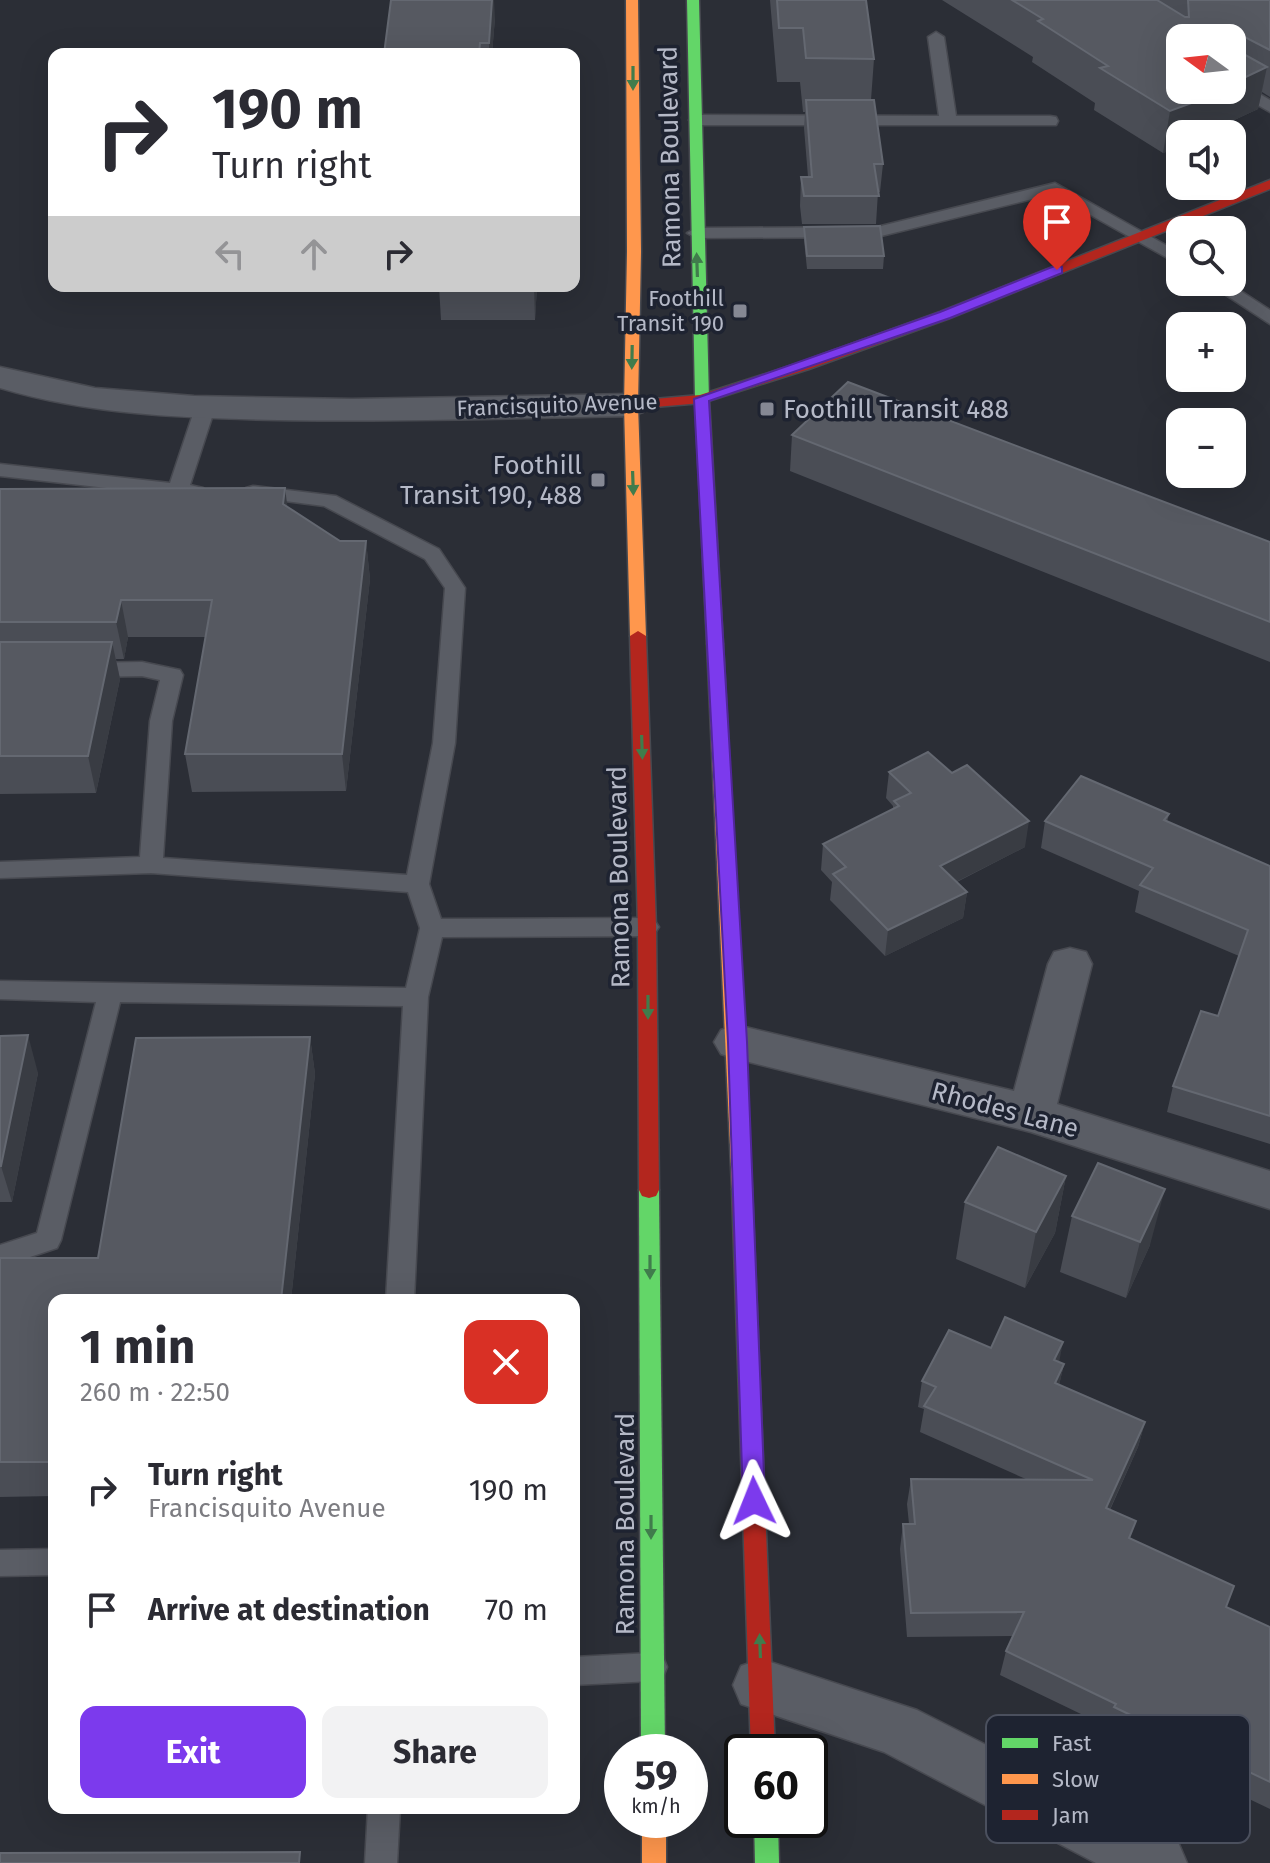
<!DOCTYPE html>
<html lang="en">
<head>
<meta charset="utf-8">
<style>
  body { margin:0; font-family:"Fira Sans",sans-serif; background:#f2f2f3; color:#2b2b33; height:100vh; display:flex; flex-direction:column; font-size:30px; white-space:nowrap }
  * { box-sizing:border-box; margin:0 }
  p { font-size:26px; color:#7c7c81 }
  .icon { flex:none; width:44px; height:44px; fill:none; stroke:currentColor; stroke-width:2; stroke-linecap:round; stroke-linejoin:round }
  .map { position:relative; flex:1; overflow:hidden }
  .panel { position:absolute; left:48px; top:1294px; width:532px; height:520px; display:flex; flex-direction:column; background:#fff; border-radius:16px; box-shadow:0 8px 32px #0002 }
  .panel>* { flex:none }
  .guide { position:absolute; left:48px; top:48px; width:532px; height:244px; border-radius:16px; box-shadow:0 8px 32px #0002; background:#fff; color:#2b2b33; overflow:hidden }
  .needle { width:52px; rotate:285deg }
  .controls { position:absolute; left:1166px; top:24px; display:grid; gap:16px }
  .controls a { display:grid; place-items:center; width:80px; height:80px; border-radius:16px; background:#fff; box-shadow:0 8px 32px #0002; font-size:40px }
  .speed { position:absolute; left:604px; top:1734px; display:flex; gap:16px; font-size:40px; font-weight:700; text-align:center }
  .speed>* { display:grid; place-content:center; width:104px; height:104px; border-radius:50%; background:#fff; box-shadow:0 8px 32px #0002; line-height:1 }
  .speed small { font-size:20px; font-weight:400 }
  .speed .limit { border:4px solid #111; border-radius:12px; background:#fff; color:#111 }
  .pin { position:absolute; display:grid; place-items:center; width:68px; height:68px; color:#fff; margin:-82px -34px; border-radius:50% 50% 50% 0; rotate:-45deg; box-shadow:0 0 8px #0007 }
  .pin .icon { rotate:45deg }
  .me { position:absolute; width:88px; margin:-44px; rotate:358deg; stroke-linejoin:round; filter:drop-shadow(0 0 6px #0008) }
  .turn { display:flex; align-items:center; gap:28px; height:168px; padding:0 32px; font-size:36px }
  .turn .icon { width:104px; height:104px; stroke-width:2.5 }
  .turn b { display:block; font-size:56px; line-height:68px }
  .lanes { display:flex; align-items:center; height:76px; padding:0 32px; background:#0003; justify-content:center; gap:40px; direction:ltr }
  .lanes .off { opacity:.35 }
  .round { display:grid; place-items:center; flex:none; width:84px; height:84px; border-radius:16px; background:#f2f2f3 }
  .overview { display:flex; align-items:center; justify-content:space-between; height:136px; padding:0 32px }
  h1 { font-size:48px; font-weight:700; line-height:60px }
  .button { display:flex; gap:16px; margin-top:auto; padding:16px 32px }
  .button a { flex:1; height:92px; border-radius:16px; background:#7c3aed; color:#fff; font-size:32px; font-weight:700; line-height:92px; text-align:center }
  .button a+a { background:#f2f2f3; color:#2b2b33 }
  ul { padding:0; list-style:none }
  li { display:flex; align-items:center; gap:24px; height:120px; padding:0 32px }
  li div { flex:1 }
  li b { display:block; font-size:30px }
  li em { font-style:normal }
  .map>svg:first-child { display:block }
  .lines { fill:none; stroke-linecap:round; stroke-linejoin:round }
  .lane-casing { stroke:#474950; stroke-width:3 }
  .street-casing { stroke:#474950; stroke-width:3 }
  .fast-casing { stroke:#474950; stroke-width:3 }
  .slow-casing { stroke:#474950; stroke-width:3 }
  .jam-casing { stroke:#474950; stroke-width:3 }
  .lane { fill:#5a5d65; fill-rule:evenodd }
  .street { fill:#5a5d65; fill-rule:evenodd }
  .fast { fill:#63d668; fill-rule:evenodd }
  .slow { fill:#ff974d; fill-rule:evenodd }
  .jam { fill:#b3261e; fill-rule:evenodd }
  .wall { fill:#4a4d55 }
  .shaded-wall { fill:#393c43 }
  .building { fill:#565961; stroke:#646871; stroke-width:2 }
  .oneway { fill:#407c4c }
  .route { fill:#7c3aed; stroke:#51269a; stroke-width:2 }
  .poi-dot { fill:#858894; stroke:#1e2331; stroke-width:3 }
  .labels { text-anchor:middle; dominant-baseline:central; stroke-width:7; stroke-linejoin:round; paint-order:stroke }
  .far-poi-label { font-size:22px; fill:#b5b9c7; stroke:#1e2331; text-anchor:end }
  .far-street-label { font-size:22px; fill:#b5b9c7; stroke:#1e2331 }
  .street-label { font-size:26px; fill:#b5b9c7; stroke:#1e2331 }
  .poi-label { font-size:26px; fill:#b5b9c7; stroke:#1e2331; text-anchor:start }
  .key { fill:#1e2331; stroke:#4b505e; stroke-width:2 }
  .key-label { font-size:22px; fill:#b5b9c7 }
</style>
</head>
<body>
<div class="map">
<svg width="1270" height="1863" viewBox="0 0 1270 1863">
  <rect width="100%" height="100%" fill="#2b2e36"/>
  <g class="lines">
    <defs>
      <g id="lane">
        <path d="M936 32 944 37 956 116H1050L1056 117 1058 121 1056 125H697L689 120 697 115 939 116 928 37Z"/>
        <path d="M1232 78 1270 100V112L1232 90Z"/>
        <path d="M1055 183 1180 253V265L1053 194 877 237 696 238 687 233 696 228 877 227Z"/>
        <path d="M1206 282H1227L1270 310V324Z"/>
        <path d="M205 402 215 408 190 485 203 488 206 492 203 496 196 498 0 476V464L170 483 195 408Z"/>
        <path d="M253 486 336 496 439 549 465 588 455 743 429 884 441 919 647 918 655 921 659 927 655 933 647 936 442 937 428 997 414 1300H386L403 1006 120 1002 61 1240 57 1248 0 1267V1245L37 1233 96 1002 0 999V981L406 988 420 928 408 892 151 873 0 878V862L140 857 150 721 160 680 142 676 86 677 78 675 75 670 78 665 86 663 142 662 180 670 183 675 172 721 163 858 407 875 433 743 445 588 425 559 324 506 246 496 243 492 246 488Z"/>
        <path d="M54 1549V1575L0 1576V1550Z"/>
        <path d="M652 1653 663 1657 667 1667 663 1677 652 1681 574 1685V1657Z"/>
        <path d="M368 1808H400L397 1863H365Z"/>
      </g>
      <g id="street">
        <path d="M0 367 95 388 194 396 352 399 631 394 643 398 649 405 643 412 631 416C513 418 395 422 278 420 184 418 90 415 0 388Z"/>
        <path d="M1070 948 1086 952 1092 964 1057 1104 1270 1171V1209L1031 1132 737 1059 721 1054 714 1042 721 1030 737 1025 1014 1091 1048 964 1054 952Z"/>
        <path d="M761 1659 917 1710 1178 1842 1187 1863H1096L884 1752 741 1704 733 1685 741 1666Z"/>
      </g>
      <g id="fast">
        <path d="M687 0H699L709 399 723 644 715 649 707 644 695 399Z"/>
        <path d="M649 1182 656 1184 659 1190 665 1752H641L639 1190 642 1184Z"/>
        <path d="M754 1820H778L779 1863H755Z"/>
      </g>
      <g id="slow">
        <path d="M626 0H638L641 252 638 405 646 636 638 641 630 636 624 405 627 252Z"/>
        <path d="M715 639 723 644 752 1189 749 1195 742 1197 735 1195 732 1189 707 644Z"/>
        <rect x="642" y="1820" width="24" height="43"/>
      </g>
      <g id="jam">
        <path d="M1270 180V189L950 318 809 369 702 403 631 409 624 405 631 401 700 395 799 363 940 312Z"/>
        <path d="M638 631 646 636 656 927 659 1190 656 1196 649 1198 642 1196 639 1190 638 927 630 636Z"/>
        <path d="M742 1181 749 1183 752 1189 775 1752H751L732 1189 735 1183Z"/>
      </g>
    </defs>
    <use href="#lane" class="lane-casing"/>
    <use href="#street" class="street-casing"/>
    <use href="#fast" class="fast-casing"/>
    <use href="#slow" class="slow-casing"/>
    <use href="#jam" class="jam-casing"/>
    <use href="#lane" class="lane"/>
    <use href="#street" class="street"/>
    <use href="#fast" class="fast"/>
    <use href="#slow" class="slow"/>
    <use href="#jam" class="jam"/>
  </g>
  <g class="wall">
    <path d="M770 0H866L874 59 871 100 883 164 880 192H878L876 224H802L800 206 801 177H808L804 128 805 112H803L800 82H777Z"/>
    <path d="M942 0H1270V97L1262 92 1258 109 1230 122 1229 128 1180 134V147L1163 153 1094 110 1095 103 1032 62 1033 57Z"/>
    <path d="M495 18 492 54H384Z"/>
    <path d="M804 227 884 256 883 269H807L804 240Z"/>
    <path d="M439 286H537L535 320H441Z"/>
    <path d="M792 435 1270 542V662L790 471Z"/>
    <path d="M0 489 288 507 340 541H366L370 579 346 791 192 792 185 754 206 637H128L124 659H116L120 679 96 793 0 794Z"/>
    <path d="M889 772 1025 847 957 882 967 892 963 918 885 956 830 900 832 882 821 870 823 844 893 809V806L886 798Z"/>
    <path d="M1169 814 1167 822 1270 866V1144L1167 1112 1173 1086 1218 1016 1239 956 1135 912 1139 891 1041 848 1045 821Z"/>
    <path d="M0 1036 38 1073 12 1202H0Z"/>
    <path d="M310 1037 315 1074 291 1300H54V1496L0 1497V1258H98Z"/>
    <path d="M1066 1176 1055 1233 1025 1288 956 1259 965 1202Z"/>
    <path d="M1072 1216 1150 1245 1126 1298 1060 1272Z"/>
    <path d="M991 1348 1064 1364 1059 1385 1145 1422 1138 1447 1110 1510 1131 1539 1226 1607 1270 1627V1809L1107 1731 1108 1727 1000 1675 1006 1651 1013 1636 907 1637 900 1549 903 1524H909L907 1504 911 1479 1028 1480 920 1432 924 1409 918 1407 922 1381Z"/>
  </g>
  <g class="shaded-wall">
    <path d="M492 0H494L495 18 492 54H489V43Z"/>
    <path d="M1267 67 1258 109 1230 122 1229 128 1213 134H1180V147L1163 153 1170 111 1227 90H1232L1233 83Z"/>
    <path d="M534 286H537L535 320Z"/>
    <path d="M285 488 290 526 283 504Z"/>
    <path d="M366 541 370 579 346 791 342 754Z"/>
    <path d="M121 600 128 637 124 659 116 622Z"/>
    <path d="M112 642 120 679 96 793 88 756Z"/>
    <path d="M1029 821 1025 847 936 892 940 866Z"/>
    <path d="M967 892 963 918 885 956 888 930Z"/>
    <path d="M28 1035 38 1073 12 1202 1 1166Z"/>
    <path d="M310 1037 315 1074 291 1300H281Z"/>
    <path d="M1066 1176 1055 1233 1025 1288 1036 1232Z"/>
    <path d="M1165 1189 1150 1245 1126 1298 1140 1242Z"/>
    <path d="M1063 1342 1058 1368 1054 1360Z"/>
    <path d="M1064 1364 1058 1390 1055 1383Z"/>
    <path d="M1145 1422 1138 1447 1099 1533 1106 1508Z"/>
  </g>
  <g class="building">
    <path d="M391 0H492L489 43H480L479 54H384Z"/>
    <path d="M777 0H866L874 59 806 58 803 28H779Z"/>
    <path d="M1012 0H1157L1185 17H1189L1188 0H1270V50L1239 34 1238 51 1267 67 1233 83 1237 86 1232 88V38H1180V90H1227L1170 111 1100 68 1108 66 1038 21 1043 19Z"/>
    <path d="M806 100H874L883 164H874L879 196H804L801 177H812Z"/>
    <path d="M880 226 884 256H807L804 227Z"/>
    <path d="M848 382 1270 542V622L792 435Z"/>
    <path d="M285 488 283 504 340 541H366L342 754H185L212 600H121L116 622H0V489Z"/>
    <path d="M0 642H112L88 756H0Z"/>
    <path d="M928 752 952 773 967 765 1029 821 940 866 967 892 888 930 833 874 846 867 823 844 899 806 894 801 911 793 889 772Z"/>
    <path d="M1081 776 1169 814 1164 820 1270 866V1116L1173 1086 1201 1011 1218 1016 1248 930 1140 885 1153 868 1045 821Z"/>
    <path d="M28 1035 1 1166H0V1036Z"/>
    <path d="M310 1037 281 1300H54V1462H0V1258H98L136 1038Z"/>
    <path d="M998 1147 1066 1176 1036 1232 965 1202Z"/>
    <path d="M1098 1163 1165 1189 1140 1242 1072 1216Z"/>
    <path d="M1005 1317 1063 1342 1054 1360 1064 1364 1055 1383 1145 1422 1106 1508 1136 1521 1129 1538 1234 1586 1226 1607 1270 1627V1782L1114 1707 1116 1704 1006 1651 1024 1612 911 1613 903 1524H915L911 1479 1093 1480 924 1406 936 1387 922 1381 949 1330 991 1348Z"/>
    <path d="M300 1852 299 1863H0V1853Z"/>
  </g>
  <defs><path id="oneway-solid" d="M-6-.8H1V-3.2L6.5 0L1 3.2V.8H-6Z" transform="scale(2)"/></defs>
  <g class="oneway">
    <use href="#oneway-solid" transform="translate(633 78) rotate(90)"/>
    <use href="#oneway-solid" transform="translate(697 265) rotate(-92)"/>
    <use href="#oneway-solid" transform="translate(632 357) rotate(91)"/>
    <use href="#oneway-solid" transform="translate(633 483) rotate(88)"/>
    <use href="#oneway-solid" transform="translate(642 747) rotate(88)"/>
    <use href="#oneway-solid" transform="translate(648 1007) rotate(90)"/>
    <use href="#oneway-solid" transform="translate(650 1267) rotate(90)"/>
    <use href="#oneway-solid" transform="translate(651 1527) rotate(90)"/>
    <use href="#oneway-solid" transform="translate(760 1646) rotate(-92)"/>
  </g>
  <path class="route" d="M1057 265 1062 267V273L950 318 709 401 747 1042 765 1501 762 1508 754 1511 746 1508 743 1501 728 1042 694 399 940 312Z"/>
  <g class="poi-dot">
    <rect x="732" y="303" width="16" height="16" rx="4"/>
    <rect x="759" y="401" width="16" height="16" rx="4"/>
    <rect x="590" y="472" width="16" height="16" rx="4"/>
  </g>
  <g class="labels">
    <g class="far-poi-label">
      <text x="724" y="298">Foothill<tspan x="724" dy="25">Transit 190</tspan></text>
    </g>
    <g class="far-street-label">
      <text transform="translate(557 405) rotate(-2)">Francisquito Avenue</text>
    </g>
    <g class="street-label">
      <text transform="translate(670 157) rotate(-91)">Ramona Boulevard</text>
      <text transform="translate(619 877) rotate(-91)">Ramona Boulevard</text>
      <text transform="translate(1005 1110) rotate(15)">Rhodes Lane</text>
      <text transform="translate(625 1524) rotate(-90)">Ramona Boulevard</text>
    </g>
    <g class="poi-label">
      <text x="783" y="409">Foothill Transit 488</text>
      <text x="582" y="465" text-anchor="end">Foothill<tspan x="582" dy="30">Transit 190, 488</tspan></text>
    </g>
  </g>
  <rect x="986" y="1715" width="264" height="128" rx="12" class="key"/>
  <rect x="1002" y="1738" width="36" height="10" fill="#63d668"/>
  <rect x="1002" y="1774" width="36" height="10" fill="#ff974d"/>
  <rect x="1002" y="1810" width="36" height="10" fill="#b3261e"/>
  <g class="key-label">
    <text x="1052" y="1751">Fast</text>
    <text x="1052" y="1787">Slow</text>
    <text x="1052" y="1823">Jam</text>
  </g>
</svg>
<div class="controls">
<a><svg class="needle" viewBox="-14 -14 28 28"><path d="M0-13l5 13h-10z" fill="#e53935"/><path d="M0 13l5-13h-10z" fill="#7c7c81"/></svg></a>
<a><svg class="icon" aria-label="sound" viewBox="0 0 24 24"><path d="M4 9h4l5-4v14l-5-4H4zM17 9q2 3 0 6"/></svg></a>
<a><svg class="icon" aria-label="search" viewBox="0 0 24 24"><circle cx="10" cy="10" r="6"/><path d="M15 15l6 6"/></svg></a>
<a>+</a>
<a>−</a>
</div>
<div class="speed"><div>59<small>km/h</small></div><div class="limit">60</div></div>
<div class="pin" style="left:1057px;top:270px;background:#d93025"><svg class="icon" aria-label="arrive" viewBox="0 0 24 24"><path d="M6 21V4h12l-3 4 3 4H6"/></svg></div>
<svg class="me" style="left:754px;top:1501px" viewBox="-20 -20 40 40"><path d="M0-17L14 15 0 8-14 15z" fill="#7c3aed" stroke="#fff" stroke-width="4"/></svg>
<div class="guide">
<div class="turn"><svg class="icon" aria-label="right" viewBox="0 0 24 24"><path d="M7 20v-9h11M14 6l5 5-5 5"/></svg><div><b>190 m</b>Turn right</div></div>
<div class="lanes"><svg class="icon off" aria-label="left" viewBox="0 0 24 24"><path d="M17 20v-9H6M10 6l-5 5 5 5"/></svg><svg class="icon off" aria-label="ahead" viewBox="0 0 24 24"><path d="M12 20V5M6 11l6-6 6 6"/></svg><svg class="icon" aria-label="right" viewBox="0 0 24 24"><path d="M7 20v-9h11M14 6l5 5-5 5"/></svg></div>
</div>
<section class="panel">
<div class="overview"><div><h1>1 min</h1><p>260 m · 22:50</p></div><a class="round" style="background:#d93025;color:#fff"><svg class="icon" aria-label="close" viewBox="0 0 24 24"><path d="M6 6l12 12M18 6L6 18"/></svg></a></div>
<ul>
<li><svg class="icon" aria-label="right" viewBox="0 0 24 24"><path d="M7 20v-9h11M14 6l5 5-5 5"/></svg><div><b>Turn right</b><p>Francisquito Avenue</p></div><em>190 m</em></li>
<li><svg class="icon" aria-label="arrive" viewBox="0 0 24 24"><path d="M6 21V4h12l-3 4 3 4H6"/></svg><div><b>Arrive at destination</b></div><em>70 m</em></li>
</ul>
<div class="button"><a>Exit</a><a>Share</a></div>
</section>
</div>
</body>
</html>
